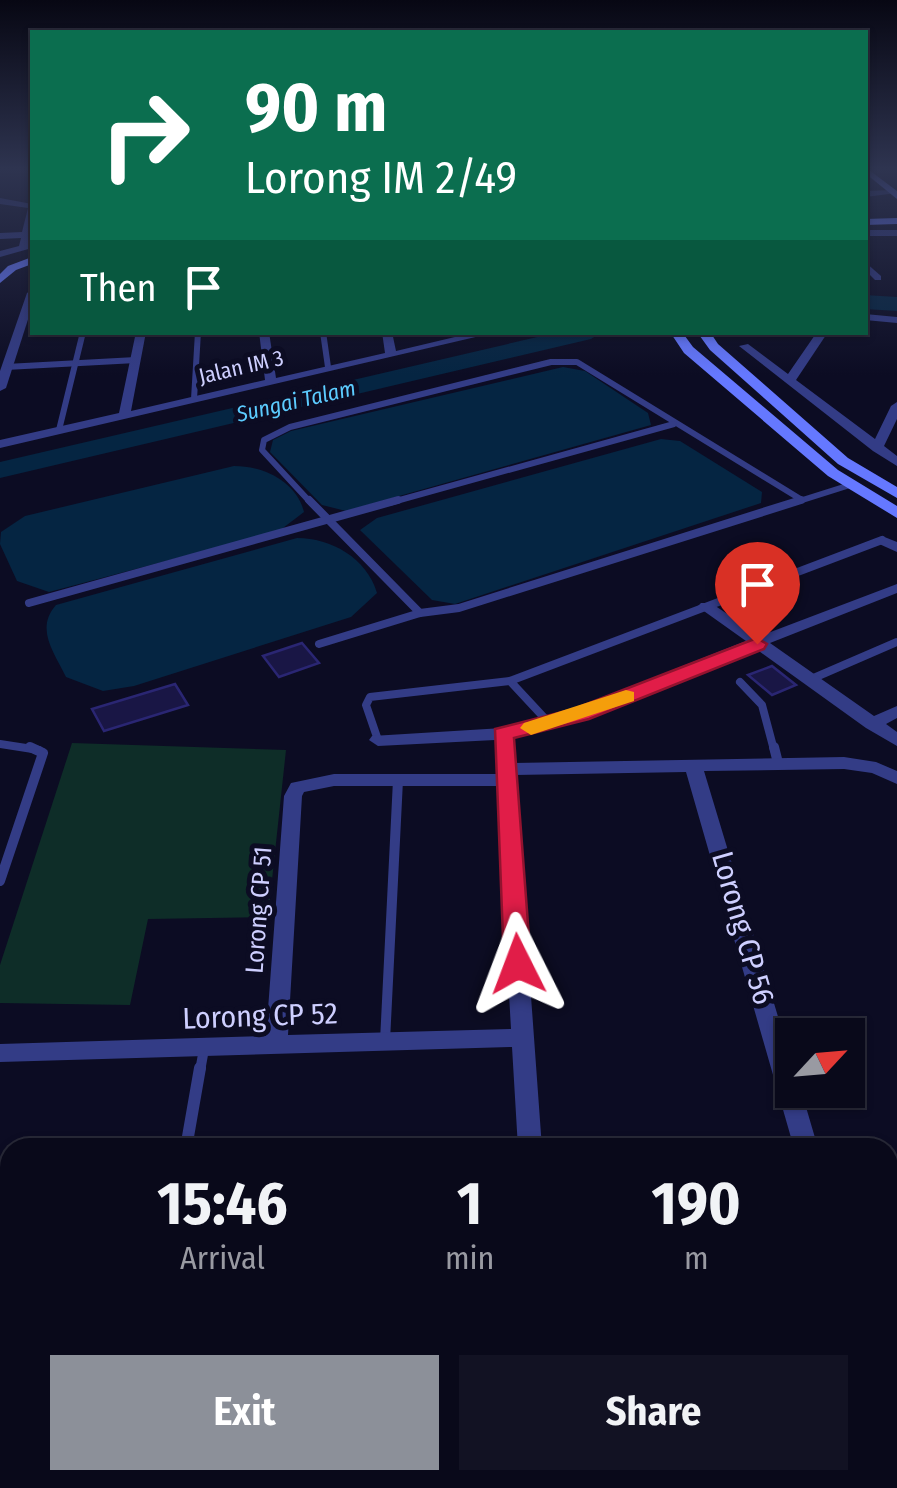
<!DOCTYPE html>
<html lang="en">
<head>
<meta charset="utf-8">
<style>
  body { margin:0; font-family:"Fira Sans Condensed",sans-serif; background:#121223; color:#f1f3f6; height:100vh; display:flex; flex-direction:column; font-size:38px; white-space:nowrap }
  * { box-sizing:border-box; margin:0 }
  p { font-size:32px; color:#999aa2 }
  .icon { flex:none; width:55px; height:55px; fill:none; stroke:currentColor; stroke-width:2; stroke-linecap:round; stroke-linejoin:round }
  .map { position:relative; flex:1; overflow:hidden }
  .sheet { position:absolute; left:0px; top:1138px; width:898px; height:352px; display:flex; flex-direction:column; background:#09091a; border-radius:30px 30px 0 0; box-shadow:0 2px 8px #0004,0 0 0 2px #292a39 }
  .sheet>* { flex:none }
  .top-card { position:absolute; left:30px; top:30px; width:838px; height:305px; border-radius:0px; box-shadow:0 2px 8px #0004,0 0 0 2px #292a39; background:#0b6e4f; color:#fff; overflow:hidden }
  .needle { width:65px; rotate:64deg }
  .buttons { position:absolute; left:775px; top:1018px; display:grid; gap:20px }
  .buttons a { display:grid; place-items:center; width:90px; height:90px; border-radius:0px; background:#09091a; box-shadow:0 2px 8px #0004,0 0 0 2px #292a39; font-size:50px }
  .pin { position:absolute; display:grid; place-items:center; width:85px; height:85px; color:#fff; margin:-102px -42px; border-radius:50% 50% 50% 0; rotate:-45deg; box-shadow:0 0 10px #0007 }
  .pin .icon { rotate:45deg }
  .me { position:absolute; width:110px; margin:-55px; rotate:357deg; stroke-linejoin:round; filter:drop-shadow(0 0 8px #0008) }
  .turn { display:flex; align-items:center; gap:35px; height:210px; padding:0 50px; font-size:45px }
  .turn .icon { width:130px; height:130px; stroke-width:2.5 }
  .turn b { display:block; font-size:70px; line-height:85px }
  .then { display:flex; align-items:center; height:95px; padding:0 50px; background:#0003; gap:20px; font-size:38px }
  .eta { display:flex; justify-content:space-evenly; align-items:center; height:170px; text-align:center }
  .eta b { font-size:60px; font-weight:700; line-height:70px }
  .cta { display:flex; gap:20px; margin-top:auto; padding:20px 50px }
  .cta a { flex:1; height:115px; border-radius:0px; background:#8c9099; color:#fff; font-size:40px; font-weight:700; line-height:115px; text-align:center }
  .cta a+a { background:#121223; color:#f1f3f6 }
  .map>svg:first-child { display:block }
  .green { fill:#0e2d28 }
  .water { fill:#052542 }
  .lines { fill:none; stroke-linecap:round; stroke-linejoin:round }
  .river { fill:#052542; fill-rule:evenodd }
  .building { fill:#191645; stroke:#2a2673; stroke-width:2.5 }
  .lane-far3 { stroke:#333c86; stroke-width:6 }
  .lane-far2 { stroke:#333c86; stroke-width:8 }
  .lane-far1 { stroke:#333c86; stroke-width:10 }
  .lane { stroke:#333c86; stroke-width:12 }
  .street { fill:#333c86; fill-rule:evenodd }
  .secondary { fill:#6578ff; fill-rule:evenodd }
  .route { fill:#e11d48; stroke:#92132f; stroke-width:2.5 }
  .slow { fill:#f59e0b }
  .labels { text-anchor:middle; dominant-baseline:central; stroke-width:10; stroke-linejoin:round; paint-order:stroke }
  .far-street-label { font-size:22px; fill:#cecfff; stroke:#0c0c23 }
  .far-water-label { font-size:22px; font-style:italic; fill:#5cccff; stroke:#0c0c23 }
  .street-label { font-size:25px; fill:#cecfff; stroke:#0c0c23 }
  .near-street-label { font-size:30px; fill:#cecfff; stroke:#0c0c23 }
</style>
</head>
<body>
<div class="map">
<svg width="897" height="1488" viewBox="0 0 897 1488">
  <rect width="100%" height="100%" fill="#0c0c23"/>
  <path class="green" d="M72 743 286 750 268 917 148 919 130 1005 0 1003V965Z"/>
  <g class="water">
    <path d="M563 367 585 371 648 413 651 425 346 511 322 505 270 452 273 440 291 431Z"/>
    <path d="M661 439 680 441 762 492 761 503 455 604 432 600 360 530 377 518Z"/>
    <path d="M234 466C263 466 296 481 304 512L279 531 49 592 17 581 0 544 1 532 25 516Z"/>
    <path d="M297 538C331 538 367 558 377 593L351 617 134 686 103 691 66 677C54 652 35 629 56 605Z"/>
  </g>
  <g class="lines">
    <g class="river">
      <path d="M865 295 897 297V311L865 309Z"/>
      <path d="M559 332H602L591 339 0 478V462Z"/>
    </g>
  </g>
  <g class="building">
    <path d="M302 643 319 663 279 677 263 656Z"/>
    <path d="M772 666 796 685 772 695 748 675Z"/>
    <path d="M175 684 188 705 104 731 92 709Z"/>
  </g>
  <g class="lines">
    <g class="lane-far3">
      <path d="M323 332 328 367"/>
      <path d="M6 367 136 360"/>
      <path d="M194 399 198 332"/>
      <path d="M59 430 83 332"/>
      <path d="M311 503 262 450 264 440 290 427 551 362H577L802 500"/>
      <path d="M389 503 674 424"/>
      <path d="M793 503 850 485"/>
    </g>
    <g class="lane-far2">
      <path d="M309 500 420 613"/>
      <path d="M29 603 398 500"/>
      <path d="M319 644 420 613 459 608 801 500"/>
      <path d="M809 680 897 642"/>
      <path d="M510 681 550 724"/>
      <path d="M740 682 762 705 774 750"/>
      <path d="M378 740 366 705 370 697 510 681 882 540"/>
      <path d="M0 744 39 750"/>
    </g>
    <g class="lane-far1">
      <path d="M774 747 778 763"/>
      <path d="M0 881 43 753 30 747"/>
      <path d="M385 1041 398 780"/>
      <path d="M200 1071 204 1049"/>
    </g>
    <g class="lane">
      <path d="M186 1148 200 1068"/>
      <path d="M0 1169 10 1168"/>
      <path d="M0 1464H10"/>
      <path d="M133 1488 134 1480"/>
    </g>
    <g class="street">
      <path d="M865 191 893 190 897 193 865 197Z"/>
      <path d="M0 198 32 204 29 243 32 242V248L0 257V251L19 246 21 238 0 239V233L22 232 28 208 0 204Z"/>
      <rect x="865" y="230" width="32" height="6"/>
      <path d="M865 262 881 276V280H875L865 270Z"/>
      <path d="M32 290V307L6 388 0 391V371L27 293Z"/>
      <path d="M865 314 897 317V323L865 320Z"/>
      <path d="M136 332H146L131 411 265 380 259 332H269L276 378 385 353 382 332H392L396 351 476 332H497L0 448V440L119 413Z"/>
      <path d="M817 332H828L796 380 875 439 891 406 897 402V419L884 446 897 456V466L873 451 739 346 748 344 788 374Z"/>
      <path d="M882 536 897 542V552L877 543 875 540Z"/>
      <path d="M897 584V593L770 643 874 716 897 706V718L886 724 897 732V746L866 728 756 649 556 728 512 738 514 763 844 757 876 762 897 771V784L872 773 844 769 704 771 792 1063V1090H801L818 1148H794L686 772 515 775 542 1148H518L512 1047 0 1062V1044L266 1036 284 796 291 783 334 774H497L495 740 378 746 369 740 372 736 503 728 546 720 746 641 701 609 698 606 701 603H711L760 636ZM334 786H497L511 1029 288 1035 302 796 304 792Z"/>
      <rect x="0" y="1293" width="10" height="26"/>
      <path d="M888 1429 897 1433V1488H885L882 1480H888Z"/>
      <rect x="543" y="1480" width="30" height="8"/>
    </g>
    <g class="secondary">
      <path d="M865 167 897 191V199L865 173Z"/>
      <path d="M897 218V224L865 225V219Z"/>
      <path d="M32 257V264L16 270 0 283V274L8 266Z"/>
      <path d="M670 332H682L693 347 838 470 897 506V518L828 476 684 353Z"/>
      <path d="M697 332H710L718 344 848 458 897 487V498L838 464 710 350Z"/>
    </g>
  </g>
  <linearGradient id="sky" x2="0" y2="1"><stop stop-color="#070713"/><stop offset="0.45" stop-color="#2e3450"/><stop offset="1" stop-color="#2e3450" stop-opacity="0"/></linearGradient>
  <rect width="897" height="375" fill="url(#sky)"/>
  <path class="route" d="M757 638 767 644 764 649 589 719 514 738 531 964 518 975 508 972 504 964 495 729 574 709Z"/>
  <path class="slow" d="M626 690 634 692V701L531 735 520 728 524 723Z"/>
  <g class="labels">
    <g class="far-street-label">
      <text transform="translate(241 367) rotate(-13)">Jalan IM 3</text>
    </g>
    <g class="far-water-label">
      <text transform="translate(296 401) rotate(-13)">Sungai Talam</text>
    </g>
    <g class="street-label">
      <text transform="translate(259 910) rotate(-86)">Lorong CP 51</text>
    </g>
    <g class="near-street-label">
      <text transform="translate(743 928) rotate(74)">Lorong CP 56</text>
      <text transform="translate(260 1016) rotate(-2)">Lorong CP 52</text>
    </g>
  </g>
</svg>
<div class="buttons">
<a><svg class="needle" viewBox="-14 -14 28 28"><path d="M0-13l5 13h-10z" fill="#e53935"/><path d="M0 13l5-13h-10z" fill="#999aa2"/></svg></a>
</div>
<div class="pin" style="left:757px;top:644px;background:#d93025"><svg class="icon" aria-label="arrive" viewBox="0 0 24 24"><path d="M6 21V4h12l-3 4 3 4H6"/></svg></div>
<svg class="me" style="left:518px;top:964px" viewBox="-20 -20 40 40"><path d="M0-17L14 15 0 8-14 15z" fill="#e11d48" stroke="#fff" stroke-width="4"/></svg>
<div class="top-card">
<div class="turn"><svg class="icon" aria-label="right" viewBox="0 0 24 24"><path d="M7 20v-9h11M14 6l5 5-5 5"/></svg><div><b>90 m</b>Lorong IM 2/49</div></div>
<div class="then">Then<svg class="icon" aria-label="arrive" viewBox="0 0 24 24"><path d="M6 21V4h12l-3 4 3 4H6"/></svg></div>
</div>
<section class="sheet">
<div class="eta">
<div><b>15:46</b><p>Arrival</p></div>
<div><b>1</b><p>min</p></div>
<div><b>190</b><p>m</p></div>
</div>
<div class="cta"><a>Exit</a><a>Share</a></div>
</section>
</div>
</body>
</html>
